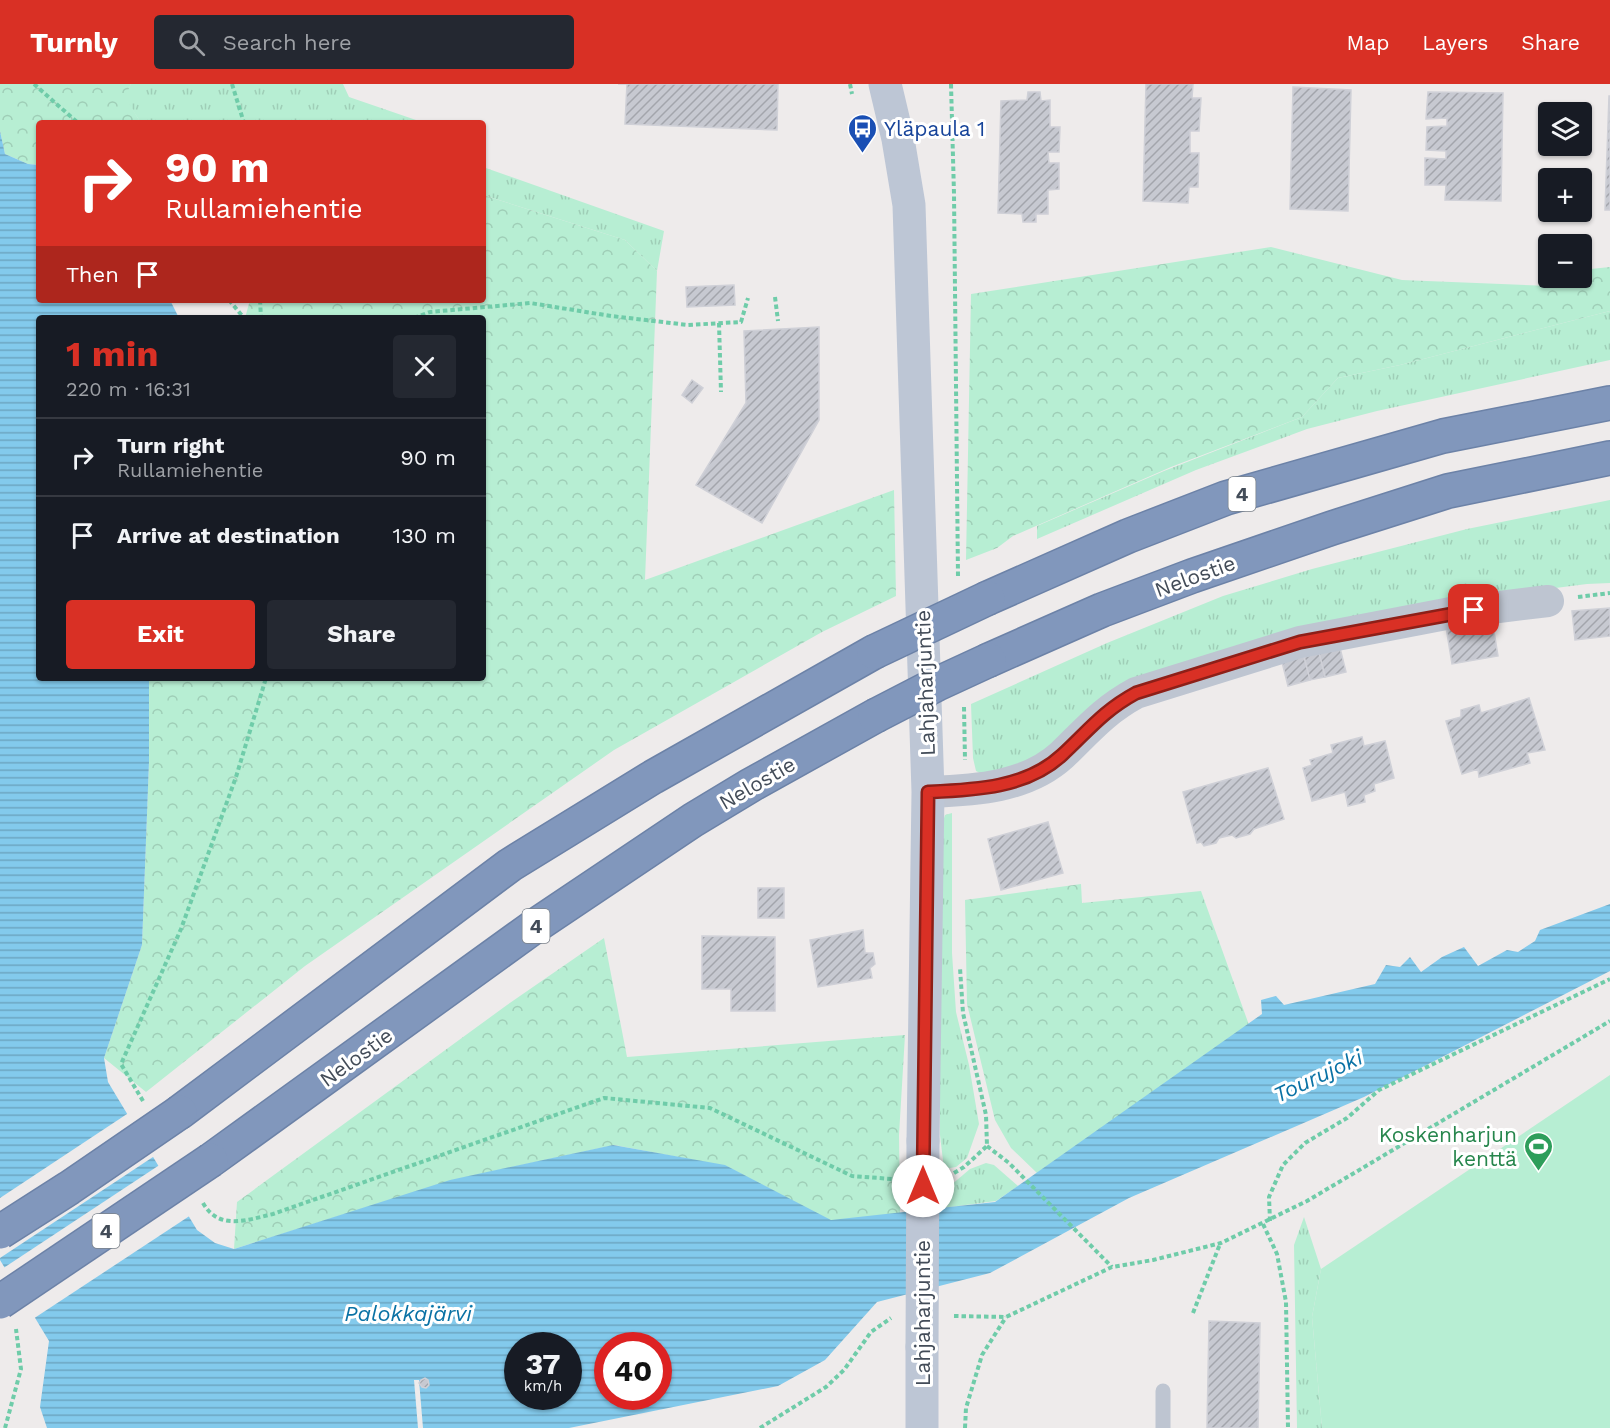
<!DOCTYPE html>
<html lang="en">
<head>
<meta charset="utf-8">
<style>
  body { margin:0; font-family:"Work Sans",sans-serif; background:#242831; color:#f1f3f6; height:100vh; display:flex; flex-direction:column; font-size:22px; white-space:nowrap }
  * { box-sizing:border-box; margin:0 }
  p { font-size:20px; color:#9ea1a6 }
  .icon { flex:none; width:33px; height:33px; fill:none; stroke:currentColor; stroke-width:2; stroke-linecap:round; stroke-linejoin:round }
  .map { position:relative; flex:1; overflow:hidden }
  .sheet { position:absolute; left:36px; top:231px; width:450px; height:366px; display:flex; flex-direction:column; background:#171b24; border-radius:6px; box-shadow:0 2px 4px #0004 }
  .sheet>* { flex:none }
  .hud { position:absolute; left:36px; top:36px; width:450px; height:183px; border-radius:6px; box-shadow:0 2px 4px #0004; background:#d93025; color:#fff; overflow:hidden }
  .controls { position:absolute; left:1538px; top:18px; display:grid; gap:12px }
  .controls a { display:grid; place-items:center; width:54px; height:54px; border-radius:6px; background:#171b24; box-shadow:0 2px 4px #0004; font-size:30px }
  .speed { position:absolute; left:504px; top:1248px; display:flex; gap:12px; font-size:30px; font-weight:700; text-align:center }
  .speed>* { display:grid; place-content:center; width:78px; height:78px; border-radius:50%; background:#171b24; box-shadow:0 2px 4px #0004; line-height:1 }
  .speed small { font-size:15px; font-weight:400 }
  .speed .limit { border:9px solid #d22; background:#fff; color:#111 }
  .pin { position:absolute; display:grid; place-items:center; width:51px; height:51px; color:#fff; margin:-26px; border-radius:12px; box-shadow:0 3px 9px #0006 }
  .me { position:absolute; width:66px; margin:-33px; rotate:0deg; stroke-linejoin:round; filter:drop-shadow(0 0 4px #0008) }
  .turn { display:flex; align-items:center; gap:21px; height:126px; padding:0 30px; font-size:27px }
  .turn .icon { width:78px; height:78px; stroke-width:2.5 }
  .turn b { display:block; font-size:42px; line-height:51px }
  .then { display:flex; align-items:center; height:57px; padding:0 30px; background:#0003; gap:12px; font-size:22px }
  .round { display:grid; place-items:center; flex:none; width:63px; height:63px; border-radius:6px; background:#242831 }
  .summary { display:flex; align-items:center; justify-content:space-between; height:102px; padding:0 30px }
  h1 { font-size:36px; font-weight:700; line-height:45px; color:#d93025 }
  .primary-button { display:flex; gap:12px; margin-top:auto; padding:12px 30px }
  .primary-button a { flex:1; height:69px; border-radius:6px; background:#d93025; color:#fff; font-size:24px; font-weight:700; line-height:69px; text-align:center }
  .primary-button a+a { background:#242831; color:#f1f3f6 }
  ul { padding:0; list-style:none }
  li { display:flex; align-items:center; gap:18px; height:78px; padding:0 30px; border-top:2px solid #363941 }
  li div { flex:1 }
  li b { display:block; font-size:22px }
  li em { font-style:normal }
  header { display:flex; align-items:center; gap:36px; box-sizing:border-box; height:84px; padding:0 30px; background:#d93025; color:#fff }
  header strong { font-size:28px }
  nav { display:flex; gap:33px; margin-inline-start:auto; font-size:21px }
  .search { width:420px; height:54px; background:#242831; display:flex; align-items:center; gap:15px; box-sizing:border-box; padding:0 21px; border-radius:6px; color:#9ea1a6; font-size:22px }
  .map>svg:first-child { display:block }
  .grass { fill:url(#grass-tufts) }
  .forest { fill:url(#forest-crowns) }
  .park { fill:#b7eed3 }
  .water { fill:url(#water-rules); fill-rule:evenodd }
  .pier { fill:#eeebeb }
  .building { fill:url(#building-hatch); stroke:#cfd0d7; stroke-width:1.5 }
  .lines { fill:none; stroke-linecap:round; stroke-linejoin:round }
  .highway-casing { stroke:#6c82a7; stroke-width:36 }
  .path { stroke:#6fcca9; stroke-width:4; stroke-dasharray:4.5 3; stroke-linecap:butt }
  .lane { stroke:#bec5d1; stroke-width:15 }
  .street { stroke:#bec5d1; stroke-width:32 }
  .secondary { stroke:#bdc6d5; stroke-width:33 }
  .highway { stroke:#8197bc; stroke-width:33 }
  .highway-bridge-casing { stroke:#6c82a7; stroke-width:36; stroke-linecap:butt }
  .secondary-bridge { stroke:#bdc6d5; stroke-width:33 }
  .highway-bridge { stroke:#8197bc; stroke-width:33 }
  .route-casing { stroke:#8d1f18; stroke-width:15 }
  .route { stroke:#d93025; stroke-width:10 }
  .labels { text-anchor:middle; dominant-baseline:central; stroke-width:6; stroke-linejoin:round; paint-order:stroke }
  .shield { fill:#fff; stroke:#7b828a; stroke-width:1.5 }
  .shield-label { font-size:20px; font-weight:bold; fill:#434c58 }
  .transit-label { font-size:21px; fill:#164399; stroke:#fff; text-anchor:start }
  .street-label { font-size:21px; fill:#434c58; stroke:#fff }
  .leisure-label { font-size:21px; fill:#27864d; stroke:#fff; text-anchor:end }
  .water-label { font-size:22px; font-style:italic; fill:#0a72a5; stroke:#fff }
</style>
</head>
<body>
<header>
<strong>Turnly</strong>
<div class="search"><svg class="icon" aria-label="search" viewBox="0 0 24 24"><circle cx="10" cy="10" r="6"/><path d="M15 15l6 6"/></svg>Search here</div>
<nav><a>Map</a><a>Layers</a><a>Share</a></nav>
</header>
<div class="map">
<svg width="1610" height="1344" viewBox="0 0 1610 1344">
  <defs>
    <pattern id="grass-tufts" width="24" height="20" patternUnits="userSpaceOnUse" patternTransform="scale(1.5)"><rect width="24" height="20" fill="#b7eed3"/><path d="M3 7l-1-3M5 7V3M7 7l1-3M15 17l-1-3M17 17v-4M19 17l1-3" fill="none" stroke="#9fceb7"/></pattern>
    <pattern id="forest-crowns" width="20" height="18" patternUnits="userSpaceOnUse" patternTransform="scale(1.5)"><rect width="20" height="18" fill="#b7eed3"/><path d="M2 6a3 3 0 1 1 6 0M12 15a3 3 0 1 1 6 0" fill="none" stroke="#9fceb7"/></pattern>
    <pattern id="water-rules" width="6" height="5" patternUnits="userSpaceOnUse" patternTransform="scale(1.5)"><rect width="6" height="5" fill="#83caec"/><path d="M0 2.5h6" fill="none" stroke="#6da6c2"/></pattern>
    <pattern id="building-hatch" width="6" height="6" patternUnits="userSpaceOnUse" patternTransform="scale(1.5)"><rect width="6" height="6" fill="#c7c9d1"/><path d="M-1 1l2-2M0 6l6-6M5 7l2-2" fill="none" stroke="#a3a5ac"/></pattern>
  </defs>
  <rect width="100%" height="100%" fill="#eeebeb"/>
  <g class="grass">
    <path d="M131 0H343L349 13 416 36 420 39H141L124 13Z"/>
    <path d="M483 83 664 147 657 187 625 156 483 111Z"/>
    <path d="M1610 227V276L1377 327 1307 345 1196 386 1037 455V442L1164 387 1302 333 1338 294 1400 281Z"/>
    <path d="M1610 416V499L1587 500 1517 509 1274 552 1048 673 984 691 976 687 973 674 971 620 1107 559 1223 512 1312 485 1467 445Z"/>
    <path d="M952 729V869L956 928 969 981 979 1040 967 1074 956 1083 944 1085 940 1051V748L945 731Z"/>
    <path d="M986 1079 994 1081 1018 1102 996 1117 943 1124 944 1107 970 1085Z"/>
    <path d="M1304 1133 1321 1185 1312 1233 1322 1344H1297L1294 1161Z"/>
  </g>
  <g class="forest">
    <path d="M0 0H131L125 13 141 39H39V81L28 80 5 70 0 47Z"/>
    <path d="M483 111 625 156 657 187 645 496 894 406 896 512 822 548 614 666 305 882 146 1008 104 974 142 861 149 678 148 594H483V234H245L250 216H483Z"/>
    <path d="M1271 163 1402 196 1550 202 1557 194H1581V186L1610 183V227L1400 281 1338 294 1302 333 1171 383 1013 452 997 464 966 476 971 210Z"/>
    <path d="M1081 800 1082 819 1201 807 1249 941 1037 1089 1011 1064 995 1036 967 920 965 816Z"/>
    <path d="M604 854 627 973 905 951 899 1051 900 1129 831 1137 726 1082 614 1061 453 1096 234 1165 237 1118 507 921Z"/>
  </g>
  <path class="park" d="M1610 991V1344H1322L1312 1233 1321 1185Z"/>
  <path class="water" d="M0 47 5 70 28 80 39 81V216H170L179 234H39V594H148L149 597V678L142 861 104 974 108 998 197 1146 215 1159 234 1165 450 1096 613 1061 725 1081 831 1136 995 1118 1262 930 1261 916 1276 912 1284 921 1375 900 1386 881 1400 883 1410 873 1421 888 1442 873 1464 863 1478 882 1507 866 1518 868 1535 857 1540 846 1610 820V887L1364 1013 1129 1114 990 1189 877 1218 825 1276 778 1302 569 1344H47L40 1323 49 1257 0 1176ZM518 1262H568V1312H518ZM608 1262H658V1312H608Z"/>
  <g class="pier">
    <path d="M130 1028 156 1071 0 1174V1114Z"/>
    <path d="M161 1080 191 1131 33 1235 2 1185Z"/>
    <path d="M414 1296H419L423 1344H418Z"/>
  </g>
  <g class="building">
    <path d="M618 0H778L777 46 625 40 627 0Z"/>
    <path d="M1146 0H1193L1192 14H1201L1199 47H1190V69H1199L1198 103H1189L1188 119 1143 117Z"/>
    <path d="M1293 3 1351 6 1348 127 1290 125Z"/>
    <path d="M1028 8H1040L1041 17 1050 16V43H1060L1059 68H1048L1049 79H1059V105L1048 106V130H1036V138H1023L1022 130 998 129 1001 17 1027 16Z"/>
    <path d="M1428 8 1503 9 1501 117 1445 116 1446 101H1425V74L1446 75V67L1426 66 1427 43 1447 42V34L1426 35Z"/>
    <path d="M1609 12H1610V126H1605Z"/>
    <path d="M734 201 735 221 687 223 686 203Z"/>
    <path d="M819 243V336L762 439 696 401 746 319 744 247Z"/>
    <path d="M692 296 703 304 692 319 682 311Z"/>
    <path d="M1610 524V552L1575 556 1572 527Z"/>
    <path d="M1492 535 1498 572 1452 580 1446 543Z"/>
    <path d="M1340 564 1346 588 1325 593 1319 569Z"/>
    <path d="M1319 569 1325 593 1310 596 1304 573Z"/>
    <path d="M1304 573 1310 596 1288 602 1282 578Z"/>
    <path d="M1529 614 1545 666 1527 669 1530 679 1479 693 1478 685 1462 690 1446 637 1461 633V626L1479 621 1481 629Z"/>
    <path d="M1362 653 1364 662 1385 657 1394 694 1374 700 1375 707 1364 711 1365 718 1348 722 1345 708 1312 717 1303 684 1312 681 1310 676 1333 669 1331 661Z"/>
    <path d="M1268 684 1284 735 1254 745 1250 750 1236 754 1232 751 1219 754 1216 759 1204 762 1201 758 1197 759 1183 708Z"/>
    <path d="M1048 738 1063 789 1001 806 988 755Z"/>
    <rect x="758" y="804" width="26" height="30"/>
    <path d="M863 846 865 869H873L875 880 870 884 872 894 818 903 810 856Z"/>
    <path d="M702 852 775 853V927H731V905H702Z"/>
    <path d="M1209 1237 1260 1239 1258 1344H1207Z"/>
    <path d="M425 1294 428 1296 429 1301 426 1304 422 1303 419 1299 421 1296Z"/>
  </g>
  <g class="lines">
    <defs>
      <g id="highway">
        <path d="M988 514 1128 452 1226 414 1443 352 1610 319"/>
        <path d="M989 576 1102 526 1192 492 1332 444 1448 407 1610 374"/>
        <path d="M180 1028 510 781 653 693 874 568"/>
        <path d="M211 1076 535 842 693 736 751 701 875 632"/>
      </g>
    </defs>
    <use href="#highway" class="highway-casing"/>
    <g class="path">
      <path d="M34 0 78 39"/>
      <path d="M232 0 244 39"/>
      <path d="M850 0 852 10"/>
      <path d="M951 0 954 110 958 493"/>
      <path d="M775 213 778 237"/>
      <path d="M229 216 244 234"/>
      <path d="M260 216 261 234"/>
      <path d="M414 234 430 228 530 219 611 232 688 241 741 238 748 214"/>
      <path d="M719 239 721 308"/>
      <path d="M1578 513 1610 509"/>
      <path d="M964 623 965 676"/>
      <path d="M143 1017 121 980 181 845 236 693 266 594"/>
      <path d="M987 1062 1009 1079 1112 1183"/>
      <path d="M954 1089 964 1083 987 1062 986 1031 963 929 960 884"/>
      <path d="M203 1119C219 1147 247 1136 273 1130L604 1014 710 1024 852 1092 892 1095"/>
      <path d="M1270 1137 1269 1113 1283 1081 1305 1059 1347 1034 1379 1006 1610 895"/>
      <path d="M1263 1140 1277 1170 1286 1218 1288 1344"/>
      <path d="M1193 1229 1220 1160"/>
      <path d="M954 1232 1006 1233 1112 1183 1153 1176 1221 1159 1307 1117 1610 937"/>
      <path d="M5 1344 21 1285 16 1245"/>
      <path d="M760 1344 826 1303 844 1286 871 1248 891 1234"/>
      <path d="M965 1344 966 1324 982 1271 1006 1233"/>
    </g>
    <path class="lane" d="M1163 1344V1307"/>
    <path class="street" d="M928 708C975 706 1026 704 1062 671 1088 646 1103 627 1136 609L1300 558 1451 529 1548 517"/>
    <g class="secondary">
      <path d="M885 0 898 55 909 121 928 708 923 1057"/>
      <path d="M922 1344V1263"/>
    </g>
    <use href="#highway" class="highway"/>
    <defs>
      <g id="highway-bridge">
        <path d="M874 568 988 514"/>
        <path d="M875 632 937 600 989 576"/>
        <path d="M0 1148 69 1104 180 1028"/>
        <path d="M0 1218 211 1076"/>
      </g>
    </defs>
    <use href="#highway-bridge" class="highway-bridge-casing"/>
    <path class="secondary-bridge" d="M922 1263 923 1057"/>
    <use href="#highway-bridge" class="highway-bridge"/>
  </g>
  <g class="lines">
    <defs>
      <path id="route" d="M923 1102 928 708C974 706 1027 704 1062 671 1089 646 1103 627 1136 609L1300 558 1474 526"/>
    </defs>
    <use href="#route" class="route-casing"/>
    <use href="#route" class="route"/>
  </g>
  <defs>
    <symbol id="bus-pin" viewBox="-11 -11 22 30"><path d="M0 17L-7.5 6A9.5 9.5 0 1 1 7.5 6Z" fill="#1a4fb4" stroke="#fff"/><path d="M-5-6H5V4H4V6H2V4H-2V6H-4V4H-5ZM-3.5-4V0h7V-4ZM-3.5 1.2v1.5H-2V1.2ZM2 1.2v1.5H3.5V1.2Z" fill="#fff"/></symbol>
    <symbol id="stadium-pin" viewBox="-11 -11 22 30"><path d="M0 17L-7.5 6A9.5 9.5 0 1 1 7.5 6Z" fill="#2e9e5b" stroke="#fff"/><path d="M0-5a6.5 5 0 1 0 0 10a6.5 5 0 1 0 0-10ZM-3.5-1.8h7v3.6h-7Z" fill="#fff"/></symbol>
  </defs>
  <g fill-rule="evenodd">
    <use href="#bus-pin" x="846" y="28" width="33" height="45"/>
    <use href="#stadium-pin" x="1522" y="1046" width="33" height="45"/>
  </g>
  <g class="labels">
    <g class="shield">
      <rect x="1228.5" y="393" width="27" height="34" rx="4.5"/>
      <rect x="522.5" y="825" width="27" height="34" rx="4.5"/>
      <rect x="92.5" y="1130" width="27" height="34" rx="4.5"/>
    </g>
    <g class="shield-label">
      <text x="1242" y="410">4</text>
      <text x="536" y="842">4</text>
      <text x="106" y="1147">4</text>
    </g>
    <g class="transit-label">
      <text x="884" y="44">Yläpaula 1</text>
    </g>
    <g class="street-label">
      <text transform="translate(1195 492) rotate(-20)">Nelostie</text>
      <text transform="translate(925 599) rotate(-92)">Lahjaharjuntie</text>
      <text transform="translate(757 699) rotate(-30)">Nelostie</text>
      <text transform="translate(356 973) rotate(-36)">Nelostie</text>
      <text transform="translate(922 1229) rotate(-90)">Lahjaharjuntie</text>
    </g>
    <g class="leisure-label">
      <text x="1517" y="1050">Koskenharjun<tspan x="1517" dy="24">kenttä</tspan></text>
    </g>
    <g class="water-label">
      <text transform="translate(1318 992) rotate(-25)">Tourujoki</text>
      <text x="408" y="1229">Palokkajärvi</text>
    </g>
  </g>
</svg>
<div class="controls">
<a><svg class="icon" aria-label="layers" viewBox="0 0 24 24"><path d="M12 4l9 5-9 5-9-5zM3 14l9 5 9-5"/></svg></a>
<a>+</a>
<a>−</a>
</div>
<div class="speed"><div>37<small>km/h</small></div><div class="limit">40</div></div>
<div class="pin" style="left:1474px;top:526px;background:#d93025"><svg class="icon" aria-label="arrive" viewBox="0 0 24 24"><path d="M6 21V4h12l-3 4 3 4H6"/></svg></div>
<svg class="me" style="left:923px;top:1102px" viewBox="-20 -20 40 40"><circle r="19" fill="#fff"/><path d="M0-13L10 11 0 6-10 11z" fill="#d93025"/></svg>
<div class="hud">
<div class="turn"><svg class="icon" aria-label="right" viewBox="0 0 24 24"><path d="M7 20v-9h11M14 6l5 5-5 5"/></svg><div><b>90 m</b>Rullamiehentie</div></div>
<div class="then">Then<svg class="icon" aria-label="arrive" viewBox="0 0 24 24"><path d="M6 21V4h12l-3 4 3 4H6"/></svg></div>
</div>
<section class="sheet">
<div class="summary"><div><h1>1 min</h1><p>220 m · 16:31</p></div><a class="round"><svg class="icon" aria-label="close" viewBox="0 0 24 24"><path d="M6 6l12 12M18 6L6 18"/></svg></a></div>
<ul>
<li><svg class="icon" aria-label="right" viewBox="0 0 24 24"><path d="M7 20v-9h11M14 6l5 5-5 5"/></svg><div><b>Turn right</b><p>Rullamiehentie</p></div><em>90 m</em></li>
<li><svg class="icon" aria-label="arrive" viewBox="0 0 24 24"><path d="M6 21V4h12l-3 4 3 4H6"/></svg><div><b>Arrive at destination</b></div><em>130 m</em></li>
</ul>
<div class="primary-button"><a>Exit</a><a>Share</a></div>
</section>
</div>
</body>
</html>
